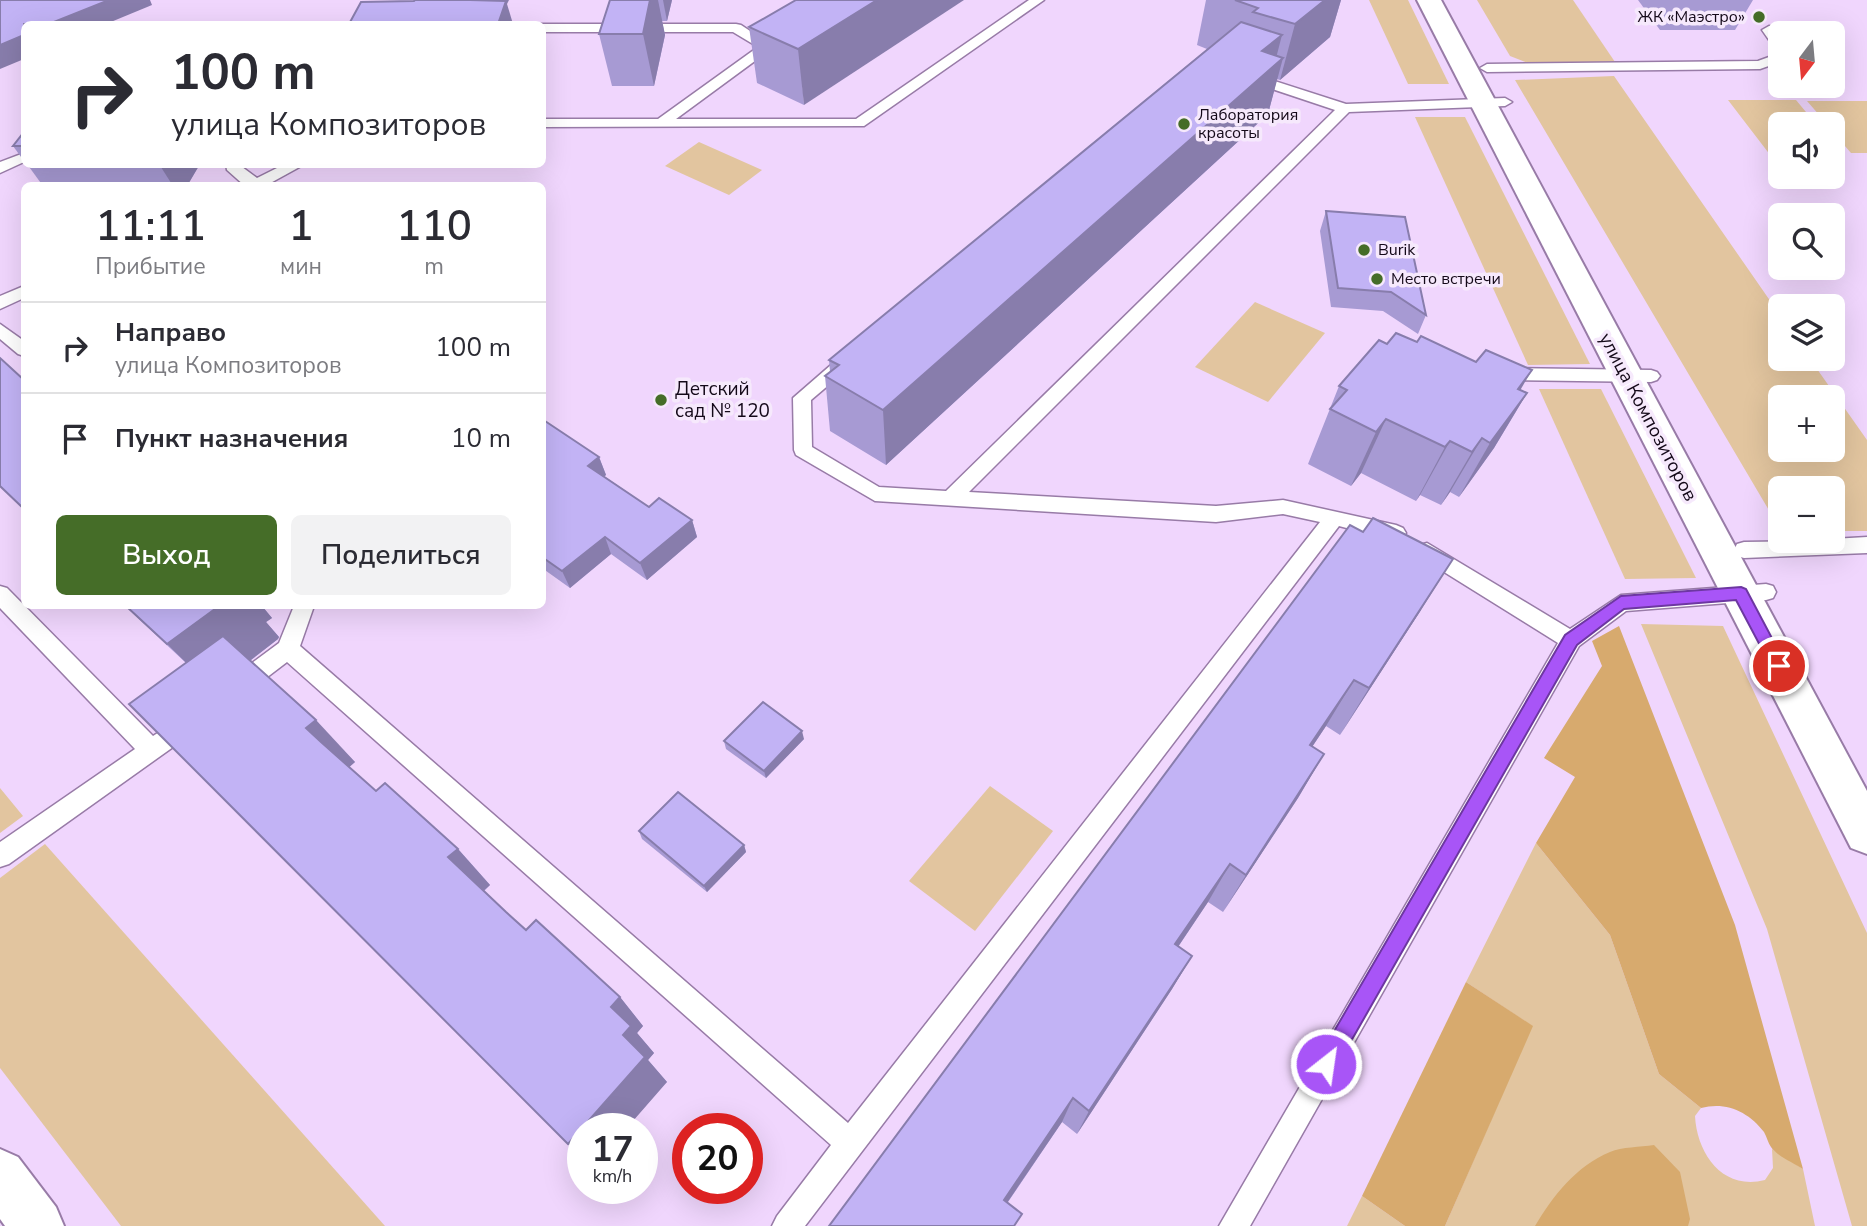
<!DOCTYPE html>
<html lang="ru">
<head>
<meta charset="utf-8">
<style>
  body { margin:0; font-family:"Nunito Sans",sans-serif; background:#f2f2f3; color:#2b2b33; height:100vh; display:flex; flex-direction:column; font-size:26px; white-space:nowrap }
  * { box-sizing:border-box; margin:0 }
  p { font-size:23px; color:#7c7c81 }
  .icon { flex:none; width:38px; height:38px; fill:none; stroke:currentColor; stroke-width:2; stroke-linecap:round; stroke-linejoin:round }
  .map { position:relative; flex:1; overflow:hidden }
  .panel { position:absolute; left:21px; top:182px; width:525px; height:427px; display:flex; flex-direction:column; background:#fff; border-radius:10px; box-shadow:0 7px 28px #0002 }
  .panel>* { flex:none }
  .hud { position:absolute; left:21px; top:21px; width:525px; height:147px; border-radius:10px; box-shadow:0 7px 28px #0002; background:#fff; color:#2b2b33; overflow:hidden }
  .needle { width:46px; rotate:196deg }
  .buttons { position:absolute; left:1768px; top:21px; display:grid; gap:14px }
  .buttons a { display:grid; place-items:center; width:77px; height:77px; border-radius:10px; background:#fff; box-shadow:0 7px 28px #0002; font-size:35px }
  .speed { position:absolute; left:567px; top:1113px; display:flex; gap:14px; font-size:35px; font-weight:700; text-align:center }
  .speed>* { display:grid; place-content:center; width:91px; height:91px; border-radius:50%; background:#fff; box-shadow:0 7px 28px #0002; line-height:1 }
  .speed small { font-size:18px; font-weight:400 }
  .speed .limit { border:10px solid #d22; background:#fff; color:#111 }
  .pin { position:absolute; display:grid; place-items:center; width:60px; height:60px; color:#fff; margin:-30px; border:4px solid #fff; border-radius:50%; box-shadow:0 2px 7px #0007 }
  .me { position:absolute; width:77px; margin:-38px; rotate:30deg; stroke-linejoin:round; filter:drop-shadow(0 0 5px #0008) }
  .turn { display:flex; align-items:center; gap:24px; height:147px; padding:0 35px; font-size:32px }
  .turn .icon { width:91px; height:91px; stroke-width:2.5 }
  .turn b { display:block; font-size:49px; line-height:60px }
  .eta { display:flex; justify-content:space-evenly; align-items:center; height:119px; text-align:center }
  .eta b { font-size:42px; font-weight:600; line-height:49px }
  .action { display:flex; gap:14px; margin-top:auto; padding:14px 35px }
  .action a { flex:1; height:80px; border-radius:10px; background:#456d28; color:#fff; font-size:28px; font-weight:600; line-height:80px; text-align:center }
  .action a+a { background:#f2f2f3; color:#2b2b33 }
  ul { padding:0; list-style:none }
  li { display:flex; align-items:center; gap:21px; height:91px; padding:0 35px; border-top:2px solid #e1e1e2 }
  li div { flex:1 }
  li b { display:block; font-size:26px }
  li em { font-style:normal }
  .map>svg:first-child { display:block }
  .green { fill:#e2c59f; fill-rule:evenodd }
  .forest { fill:#d7aa6e }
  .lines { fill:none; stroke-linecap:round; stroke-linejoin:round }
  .service-casing { stroke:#987ba7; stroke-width:3 }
  .tertiary-casing { stroke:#987ba7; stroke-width:4 }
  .secondary-casing { stroke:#987ba7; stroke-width:4 }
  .service { fill:#fff; fill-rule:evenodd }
  .tertiary { fill:#fff; fill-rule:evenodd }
  .secondary { fill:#fff; fill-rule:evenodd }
  .wall { fill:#a79ad3 }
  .shaded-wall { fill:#887dac }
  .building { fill:#c2b3f5; stroke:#887dac; stroke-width:2 }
  .route { fill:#a855f7; stroke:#6d37a1; stroke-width:2 }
  .poi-dot { fill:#456d28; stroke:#f6e9fc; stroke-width:2.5 }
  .labels { text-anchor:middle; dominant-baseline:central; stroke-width:7; stroke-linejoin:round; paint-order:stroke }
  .far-poi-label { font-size:16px; fill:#140919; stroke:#f6e9fc; text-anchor:start }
  .poi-label { font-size:19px; fill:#140919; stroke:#f6e9fc; text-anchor:start }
  .street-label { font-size:19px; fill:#140919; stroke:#f6e9fc }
</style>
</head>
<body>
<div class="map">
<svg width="1867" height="1226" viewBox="0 0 1867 1226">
  <rect width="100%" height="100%" fill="#f0d6fd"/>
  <g class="green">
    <path d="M1369 0H1408L1449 84H1408Z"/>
    <path d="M1477 0H1573L1615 62 1528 63 1510 56Z"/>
    <path d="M1614 76 1780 315V359H1810L1867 440V531H1832V488H1780V529L1515 80ZM1832 397V450H1780V397Z"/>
    <path d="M1728 100H1796L1816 124H1780V160H1774Z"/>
    <path d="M1807 101H1867V153H1851L1832 131V124H1827Z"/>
    <path d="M1415 117H1465L1590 364 1528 365Z"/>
    <path d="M699 142 762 170 729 195 665 166Z"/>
    <path d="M1255 302 1325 333 1268 402 1195 367Z"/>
    <path d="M1539 389H1601L1696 578 1625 579Z"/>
    <path d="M1641 624 1723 626 1867 933V1226H1852L1767 929Z"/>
    <path d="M990 786 1053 831 975 931 909 881Z"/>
    <path d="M0 788 23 816 0 833Z"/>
    <path d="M1536 843 1610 935 1659 1074 1701 1108 1695 1116C1697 1154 1723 1191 1765 1180L1773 1168 1772 1149 1803 1169 1815 1226H1445L1532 1026 1466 982Z"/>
    <path d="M45 844 385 1226H121L0 1068V878Z"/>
    <path d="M1362 1196 1405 1226H1347Z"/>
  </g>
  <g class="forest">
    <path d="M1619 626 1735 925 1803 1169C1794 1163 1777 1156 1771 1147 1768 1143 1767 1137 1764 1132 1749 1112 1726 1101 1701 1108L1659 1074 1610 935 1536 843 1575 777 1544 758 1602 666 1592 641Z"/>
    <path d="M1466 982 1533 1026 1445 1226H1405L1362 1196Z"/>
    <path d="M1654 1145 1680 1172 1690 1219 1688 1226H1535C1553 1196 1576 1166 1610 1152 1622 1147 1640 1147 1654 1145Z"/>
  </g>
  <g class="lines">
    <defs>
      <g id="service">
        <path d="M1029 0H1044L864 126 542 127V119H658L758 47 733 32H542V24H540H736L741 25 774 47 676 119H856Z"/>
        <path d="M1769 26 1774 27 1780 36V62L1760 69 1487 72 1480 68 1487 64 1758 61 1769 57 1776 50 1762 30Z"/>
        <path d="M1250 73 1346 104 1505 98 1512 102 1505 106 1349 112 969 492 1216 506 1283 500 1396 525 1403 528 1406 533 1403 538 1396 541 1339 526 805 1226H772L777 1216 831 1145 287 662 245 694 237 696 229 694 226 687 229 680 279 643 294 606H314L300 646 848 1123 1320 522 1283 514 1216 522 875 501 796 455 794 450 793 398 839 358H851L854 362 851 366 811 400 812 447 879 487 946 491 1335 110 1245 80V74Z"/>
        <path d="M24 153V162L0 173V162Z"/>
        <path d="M226 164H238L257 178 285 164H305L265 186H245L227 170Z"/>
        <path d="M24 286V298L0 309V296Z"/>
        <path d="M0 324 24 341V356L18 354 0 339Z"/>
        <path d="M1502 368 1651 370 1657 372 1660 376 1657 380 1651 382 1502 380 1496 378 1493 374 1496 370Z"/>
        <path d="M1867 537V553L1744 558 1737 556 1734 550 1737 544 1744 542 1832 541V539Z"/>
        <path d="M1427 543 1570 629 1621 595 1766 584 1773 586 1776 592 1773 598 1766 600 1626 611 1579 646 1250 1226H1219L1558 643 1420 557 1417 551 1420 545Z"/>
        <path d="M0 586 7 588 153 736 189 713 197 716 200 723 197 730 9 864 0 867V842L135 749 0 608Z"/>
      </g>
      <path id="tertiary" d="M1417 0H1441L1867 791V854L1851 848Z"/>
      <path id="secondary" d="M0 1149 18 1157 56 1207 64 1226H5L0 1219Z"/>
    </defs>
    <use href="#service" class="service-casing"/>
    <use href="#tertiary" class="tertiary-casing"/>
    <use href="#secondary" class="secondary-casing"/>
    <use href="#service" class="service"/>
    <use href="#tertiary" class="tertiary"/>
    <use href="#secondary" class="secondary"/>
  </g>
  <g class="wall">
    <path d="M610 0H672L667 21H662L665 35 654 86H612L599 34Z"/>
    <path d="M796 0 804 105 757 83 749 27Z"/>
    <path d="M1206 0H1341L1330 37 1280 80 1277 79 1268 114 886 465 830 431 825 376 830 372 829 360 1207 49 1197 45Z"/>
    <path d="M1638 0H1753L1735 30H1660Z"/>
    <path d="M24 132V161L13 146Z"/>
    <path d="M27 164H200L187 186H43Z"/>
    <path d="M1326 211 1426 315 1418 334 1383 311 1331 307 1320 231Z"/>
    <path d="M1387 344 1527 393 1494 448 1459 497 1450 492 1441 505 1420 495 1416 501 1361 473 1351 486 1308 464 1339 386Z"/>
    <path d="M542 419 599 457 606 475 604 476 649 507 692 520 697 537 647 580 611 554 570 588 542 568Z"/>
    <path d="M1363 532 1421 610 1340 735 1326 726 1312 747 1324 754 1298 798 1223 912 1208 902 1178 947 1192 956 1172 989 1077 1134 1062 1122 1008 1202 829 1226Z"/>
    <path d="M125 606H262L272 618 266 622 279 637 278 639 250 661 355 762 349 767 376 791 458 849 490 885 484 891 526 930 620 997 643 1026 637 1033 654 1053 648 1060 667 1082 583 1129V1154L568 1144 186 663Z"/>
    <path d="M804 739 766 778 726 749 724 741Z"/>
    <path d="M639 831 744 845 746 852 707 892 642 839Z"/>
  </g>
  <g class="shaded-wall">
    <path d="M109 0H150L152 5 106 24H49Z"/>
    <path d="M470 0H509L507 4 513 24H478Z"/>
    <path d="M650 0H658L665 35 654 86 643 34Z"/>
    <path d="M663 0H672L667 21Z"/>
    <path d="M877 0H964L804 105 798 49Z"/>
    <path d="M1325 0H1341L1330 37 1280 80 1295 24Z"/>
    <path d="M24 35V59L0 69V45Z"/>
    <path d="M1282 35 1274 66 1283 58 1268 114 886 465 883 410 1262 51Z"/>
    <path d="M159 164H200L187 186H173Z"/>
    <path d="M1532 370 1500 425 1486 444 1518 389Z"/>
    <path d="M1527 393 1494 448 1459 497 1490 443Z"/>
    <path d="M1386 419 1361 473 1351 486 1376 432Z"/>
    <path d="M1482 438 1450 492 1441 505 1472 452Z"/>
    <path d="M1450 441 1420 495 1416 501 1445 447Z"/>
    <path d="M599 457 606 475 595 484 588 466Z"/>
    <path d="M692 520 697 537 647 580 640 563Z"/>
    <path d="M605 537 611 554 570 588 562 571Z"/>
    <path d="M1453 559 1421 610 1340 735 1369 688Z"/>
    <path d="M219 606H262L272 618 266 622 279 637 278 639 213 689 167 644Z"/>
    <path d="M1354 680 1326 726 1284 789 1310 745Z"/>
    <path d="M316 720 355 762 346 770 306 728Z"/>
    <path d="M802 731 804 739 766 778 764 771Z"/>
    <path d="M1324 754 1298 798 1223 912 1246 875Z"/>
    <path d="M744 845 746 852 707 892 704 886Z"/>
    <path d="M458 849 490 885 481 893 448 857Z"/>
    <path d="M1230 864 1208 902 1157 978 1175 944Z"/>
    <path d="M1192 956 1172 989 1077 1134 1089 1111Z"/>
    <path d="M620 997 643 1026 637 1033 654 1053 648 1060 667 1082 626 1129H583V1154L568 1144 623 1035 611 1007Z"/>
    <path d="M1073 1098 1062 1122 998 1216 1004 1200Z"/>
  </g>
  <g class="building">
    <path d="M0 0H109L49 24H24V35L0 45Z"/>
    <path d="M415 0H470L506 1 498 24H349L361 2 414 1Z"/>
    <path d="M610 0H650L643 34H599Z"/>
    <path d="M796 0H877L798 49 749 27Z"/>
    <path d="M1235 0H1325L1295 24 1253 12 1258 8Z"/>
    <path d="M1241 22 1282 35 1262 51 1283 58 883 410 825 376 839 365 829 360Z"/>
    <path d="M24 132V146H13Z"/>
    <path d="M1326 211 1405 217 1426 315 1391 292 1338 288Z"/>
    <path d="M1396 333 1417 342 1421 336 1476 362 1486 350 1532 370 1518 389 1527 393 1490 443 1482 438 1472 452 1450 441 1445 447 1386 419 1376 432 1330 409 1347 390 1339 386 1379 340 1387 344Z"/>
    <path d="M0 358 24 380V509L0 486Z"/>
    <path d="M542 419 599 457 588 466 649 507 659 498 692 520 640 563 605 537 562 571 542 557Z"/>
    <path d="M1373 518 1453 559 1369 688 1354 680 1310 745 1324 754 1246 875 1230 864 1175 944 1192 956 1089 1111 1073 1098 1004 1200 1022 1214 1014 1226H829L1350 525 1363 532Z"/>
    <path d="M126 606H219L167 644Z"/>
    <path d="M223 636 316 720 306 728 321 742 376 791 385 783 458 849 448 857 506 912 526 930 536 920 620 997 611 1007 631 1026 623 1035 645 1057 568 1144 129 704Z"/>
    <path d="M763 702 802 731 764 771 724 741Z"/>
    <path d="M678 792 744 845 704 886 639 831Z"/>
  </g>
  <path class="route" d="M1741 587 1746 589 1784 661 1787 666 1784 670H1773L1736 600 1624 609 1577 645 1334 1071 1326 1074 1319 1071 1316 1064 1319 1057 1565 635 1621 596Z"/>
  <g class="poi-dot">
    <circle cx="1759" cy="17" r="7"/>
    <circle cx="1184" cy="124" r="7"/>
    <circle cx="1364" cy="250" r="7"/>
    <circle cx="1377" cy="279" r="7"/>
    <circle cx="661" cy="400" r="7"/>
  </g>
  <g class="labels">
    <g class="far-poi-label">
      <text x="1745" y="17" text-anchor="end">ЖК «Маэстро»</text>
      <text x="1198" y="115">Лаборатория<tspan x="1198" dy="18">красоты</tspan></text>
      <text x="1378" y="250">Burik</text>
      <text x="1391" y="279">Место встречи</text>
    </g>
    <g class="poi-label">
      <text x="675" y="389">Детский<tspan x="675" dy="22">сад № 120</tspan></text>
    </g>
    <g class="street-label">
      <text transform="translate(1648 417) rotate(62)">улица Композиторов</text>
    </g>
  </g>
</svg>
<div class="buttons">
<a><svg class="needle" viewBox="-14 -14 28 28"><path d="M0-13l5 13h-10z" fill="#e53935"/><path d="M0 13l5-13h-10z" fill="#7c7c81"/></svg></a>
<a><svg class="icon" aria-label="sound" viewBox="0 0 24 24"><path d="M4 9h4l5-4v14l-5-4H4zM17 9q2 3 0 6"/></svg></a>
<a><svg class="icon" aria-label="search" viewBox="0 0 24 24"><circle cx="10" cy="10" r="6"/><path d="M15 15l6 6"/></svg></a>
<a><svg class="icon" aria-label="layers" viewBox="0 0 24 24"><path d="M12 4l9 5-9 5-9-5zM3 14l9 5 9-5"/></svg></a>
<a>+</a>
<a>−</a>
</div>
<div class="speed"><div>17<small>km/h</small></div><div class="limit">20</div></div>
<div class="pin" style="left:1779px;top:666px;background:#d93025"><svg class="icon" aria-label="arrive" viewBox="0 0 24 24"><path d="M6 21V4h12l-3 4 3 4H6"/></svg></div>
<svg class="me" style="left:1326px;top:1064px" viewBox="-20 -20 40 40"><circle r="17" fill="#a855f7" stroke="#fff" stroke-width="3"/><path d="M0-11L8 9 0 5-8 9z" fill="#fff"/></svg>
<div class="hud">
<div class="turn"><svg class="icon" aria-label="right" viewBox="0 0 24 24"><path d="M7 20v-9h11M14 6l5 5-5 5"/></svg><div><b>100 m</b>улица Композиторов</div></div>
</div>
<section class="panel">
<div class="eta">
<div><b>11:11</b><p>Прибытие</p></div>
<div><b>1</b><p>мин</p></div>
<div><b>110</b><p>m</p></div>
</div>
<ul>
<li><svg class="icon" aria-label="right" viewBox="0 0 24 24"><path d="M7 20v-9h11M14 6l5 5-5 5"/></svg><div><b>Направо</b><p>улица Композиторов</p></div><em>100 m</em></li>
<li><svg class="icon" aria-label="arrive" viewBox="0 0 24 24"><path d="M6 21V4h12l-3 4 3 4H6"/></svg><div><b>Пункт назначения</b></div><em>10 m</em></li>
</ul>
<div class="action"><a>Выход</a><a>Поделиться</a></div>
</section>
</div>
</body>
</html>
